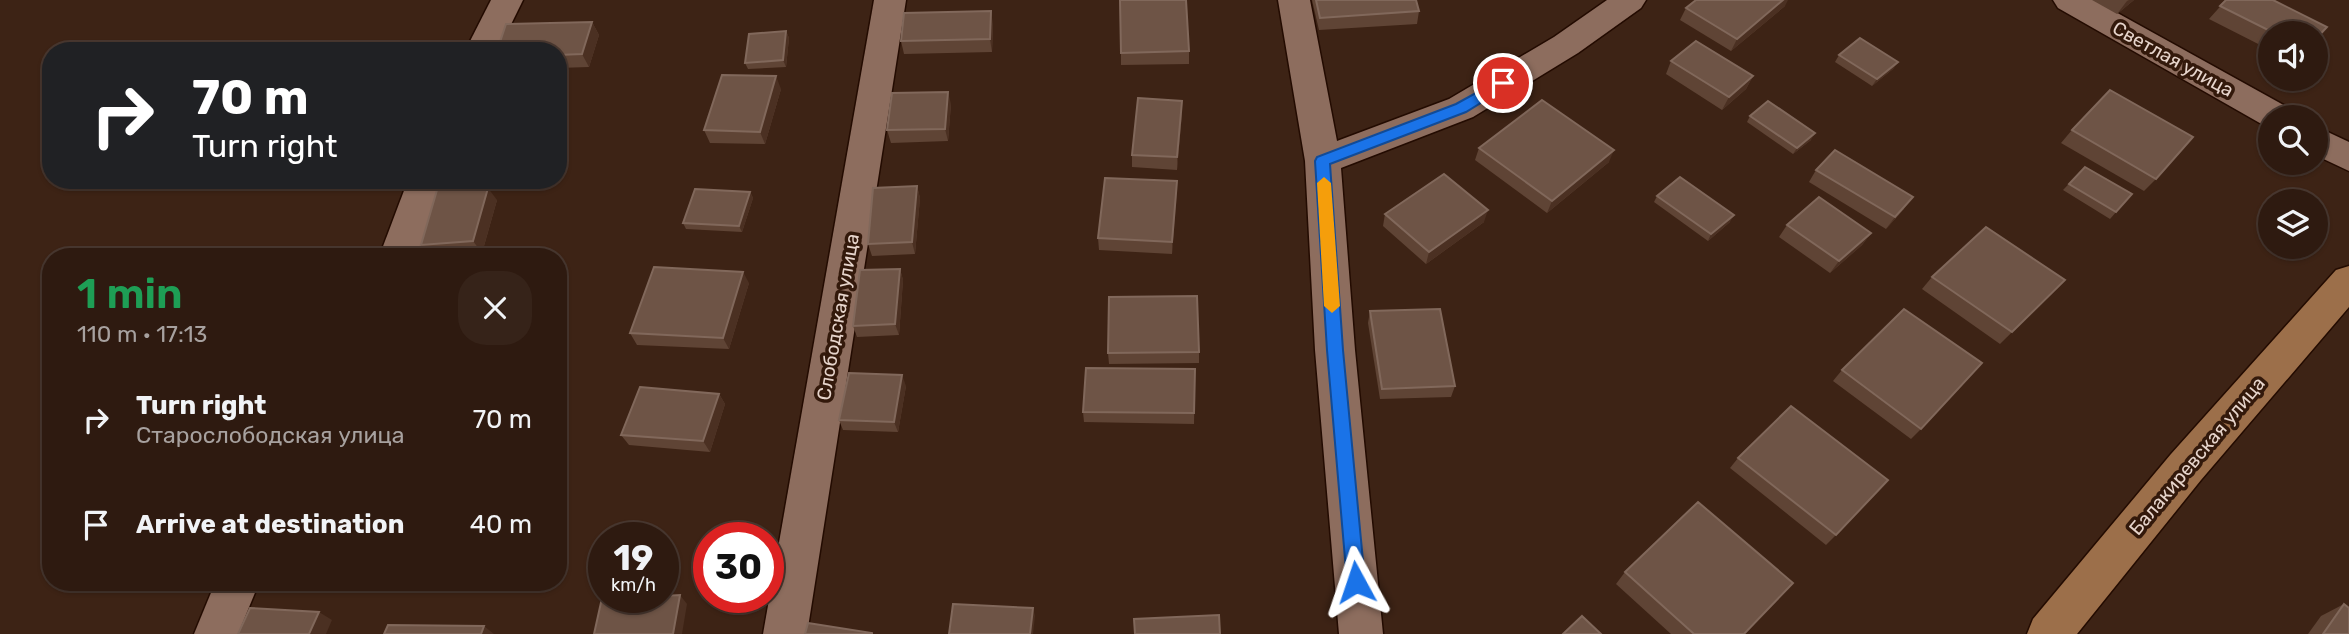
<!DOCTYPE html>
<html lang="en">
<head>
<meta charset="utf-8">
<style>
  body { margin:0; font-family:Rubik,sans-serif; background:#362319; color:#f1f3f6; height:100vh; display:flex; flex-direction:column; font-size:26px; white-space:nowrap }
  * { box-sizing:border-box; margin:0 }
  p { font-size:23px; color:#a7a19f }
  .icon { flex:none; width:38px; height:38px; fill:none; stroke:currentColor; stroke-width:2; stroke-linecap:round; stroke-linejoin:round }
  .map { position:relative; flex:1; overflow:hidden }
  .sheet { position:absolute; left:42px; top:248px; width:525px; height:343px; display:flex; flex-direction:column; background:#2e1a10; border-radius:28px; box-shadow:0 2px 5px #0004,0 0 0 2px #493830 }
  .sheet>* { flex:none }
  .banner { position:absolute; left:42px; top:42px; width:525px; height:147px; border-radius:28px; box-shadow:0 2px 5px #0004,0 0 0 2px #493830; background:#202124; color:#fff; overflow:hidden }
  .tools { position:absolute; left:2258px; top:21px; display:grid; gap:14px }
  .tools a { display:grid; place-items:center; width:70px; height:70px; border-radius:50%; background:#2e1a10; box-shadow:0 2px 5px #0004,0 0 0 2px #493830; font-size:35px }
  .speed { position:absolute; left:588px; top:522px; display:flex; gap:14px; font-size:35px; font-weight:700; text-align:center }
  .speed>* { display:grid; place-content:center; width:91px; height:91px; border-radius:50%; background:#2e1a10; box-shadow:0 2px 5px #0004,0 0 0 2px #493830; line-height:1 }
  .speed small { font-size:18px; font-weight:400 }
  .speed .limit { border:10px solid #d22; background:#fff; color:#111 }
  .pin { position:absolute; display:grid; place-items:center; width:60px; height:60px; color:#fff; margin:-30px; border:4px solid #fff; border-radius:50%; box-shadow:0 2px 7px #0007 }
  .me { position:absolute; width:77px; margin:-38px; rotate:355deg; stroke-linejoin:round; filter:drop-shadow(0 0 5px #0008) }
  .turn { display:flex; align-items:center; gap:24px; height:147px; padding:0 35px; font-size:32px }
  .turn .icon { width:91px; height:91px; stroke-width:2.5 }
  .turn b { display:block; font-size:49px; line-height:60px }
  .round { display:grid; place-items:center; flex:none; width:74px; height:74px; border-radius:28px; background:#362319 }
  .summary { display:flex; align-items:center; justify-content:space-between; height:119px; padding:0 35px }
  h1 { font-size:42px; font-weight:600; line-height:52px; color:#1e9e55 }
  ul { padding:0; list-style:none }
  li { display:flex; align-items:center; gap:21px; height:105px; padding:0 35px }
  li div { flex:1 }
  li b { display:block; font-size:26px }
  li em { font-style:normal }
  .map>svg:first-child { display:block }
  .lines { fill:none; stroke-linecap:round; stroke-linejoin:round }
  .street-casing { stroke:#230b01; stroke-width:3 }
  .secondary-casing { stroke:#230b01; stroke-width:3 }
  .street { fill:#8d6d5e; fill-rule:evenodd }
  .secondary { fill:#9c6f4a; fill-rule:evenodd }
  .wall { fill:#5f4435 }
  .shaded-wall { fill:#4b3022 }
  .building { fill:#6e5446; stroke:#81685b; stroke-width:2 }
  .route { fill:#1a73e8; stroke:#114b97; stroke-width:2 }
  .slow { fill:#f59e0b }
  .labels { text-anchor:middle; dominant-baseline:central; stroke-width:7; stroke-linejoin:round; paint-order:stroke }
  .street-label { font-size:19px; fill:#e7d5cc; stroke:#33190b }
</style>
</head>
<body>
<div class="map">
<svg width="2349" height="634" viewBox="0 0 2349 634">
  <rect width="100%" height="100%" fill="#3d2315"/>
  <g class="lines">
    <defs>
      <g id="street">
        <path d="M491 0H523L498 51H465Z"/>
        <path d="M874 0H906L807 634H763Z"/>
        <path d="M1278 0H1310L1337 141 1449 99 1554 37 1607 0H1646L1641 8 1578 53 1473 117 1341 168 1355 350 1383 634H1339L1315 350 1305 161Z"/>
        <path d="M2053 0H2094L2289 108 2294 117H2270V128L2265 126 2058 8Z"/>
        <path d="M2315 126 2349 142V171L2315 155Z"/>
        <path d="M408 180H444L417 257H379Z"/>
        <path d="M215 583H259L238 634H194Z"/>
      </g>
      <path id="secondary" d="M2349 266V307L2201 480 2077 634H2027L2033 619 2171 454 2336 270Z"/>
    </defs>
    <use href="#street" class="street-casing"/>
    <use href="#secondary" class="secondary-casing"/>
    <use href="#street" class="street"/>
    <use href="#secondary" class="secondary"/>
  </g>
  <g class="wall">
    <path d="M1312 0H1416L1419 11 1417 24 1319 30Z"/>
    <path d="M2092 0H2134L2117 14Z"/>
    <path d="M2226 0 2315 33H2270V50L2209 19Z"/>
    <path d="M1785 6 1731 51 1680 20 1686 8Z"/>
    <path d="M592 22 599 35 589 67 558 68V51Z"/>
    <path d="M993 24 992 52 904 54 901 41Z"/>
    <path d="M786 31 789 38 786 67 748 69 745 63Z"/>
    <path d="M1189 51V64L1121 65V53Z"/>
    <path d="M1839 55 1898 62 1893 69 1872 86 1835 62Z"/>
    <path d="M1671 61 1753 76 1746 89 1722 110 1666 74Z"/>
    <path d="M781 89 765 144 710 143 704 130Z"/>
    <path d="M951 104 948 141 891 143 887 130Z"/>
    <path d="M1182 113 1177 170 1132 167V155Z"/>
    <path d="M1750 116 1811 140 1793 154 1747 122Z"/>
    <path d="M2072 130 2156 179 2144 191 2061 143Z"/>
    <path d="M1479 148 1609 162 1547 213 1475 160Z"/>
    <path d="M2085 167 2132 194 2110 219 2063 190Z"/>
    <path d="M1816 170 1904 209 1886 229 1809 182Z"/>
    <path d="M1177 181 1172 254 1099 250 1098 238Z"/>
    <path d="M917 186 920 198 915 254 872 256 868 244Z"/>
    <path d="M750 192 753 198 742 232 686 229 683 223Z"/>
    <path d="M1657 196 1730 222 1708 241 1654 202Z"/>
    <path d="M497 200 482 253 430 257 421 245Z"/>
    <path d="M1385 214 1484 222 1426 264 1383 226Z"/>
    <path d="M1787 225 1871 233 1862 245 1830 273 1779 237Z"/>
    <path d="M900 269 903 280 899 335 857 337 853 326Z"/>
    <path d="M1932 277 2065 280 2000 344 1922 289Z"/>
    <path d="M749 283 729 349 637 345 630 333Z"/>
    <path d="M1370 311 1455 386 1451 397 1380 399 1368 323Z"/>
    <path d="M1199 352V363L1109 364 1108 353Z"/>
    <path d="M1195 369 1194 424 1084 422 1083 412Z"/>
    <path d="M1842 370 1921 429 1911 439 1833 381Z"/>
    <path d="M906 386 898 432 843 430 839 420Z"/>
    <path d="M719 394 725 404 710 452 629 445 621 435Z"/>
    <path d="M1738 458 1836 535 1826 545 1730 468Z"/>
    <path d="M1625 572 1744 634H1671L1616 584Z"/>
    <path d="M2344 604 2349 634H2308L2321 616Z"/>
  </g>
  <g class="shaded-wall">
    <path d="M1783 0H1788L1785 6 1731 51 1737 39Z"/>
    <path d="M2129 0H2134L2117 14 2127 1Z"/>
    <path d="M991 11 993 24 992 52 990 39Z"/>
    <path d="M592 22 599 35 589 67 582 54Z"/>
    <path d="M786 31 789 38 786 67 783 60Z"/>
    <path d="M1898 62 1893 69 1872 86 1877 79Z"/>
    <path d="M776 76 781 89 765 144 760 132Z"/>
    <path d="M1753 76 1746 89 1722 110 1729 97Z"/>
    <path d="M948 92 951 104 948 141 945 129Z"/>
    <path d="M1182 101V113L1177 170V157Z"/>
    <path d="M1815 133 1811 140 1793 154 1797 148Z"/>
    <path d="M1614 150 1609 162 1547 213 1552 201Z"/>
    <path d="M1177 181V193L1172 254V242Z"/>
    <path d="M917 186 920 198 915 254 912 242Z"/>
    <path d="M488 188 497 200 482 253 473 241Z"/>
    <path d="M750 192 753 198 742 232 739 226Z"/>
    <path d="M1913 197 1904 209 1886 229 1895 217Z"/>
    <path d="M1488 210 1484 222 1426 264 1429 252Z"/>
    <path d="M1734 215 1730 222 1708 241 1711 234Z"/>
    <path d="M1871 233 1862 245 1830 273 1839 261Z"/>
    <path d="M900 269 903 280 899 335 895 324Z"/>
    <path d="M743 272 749 283 729 349 723 338Z"/>
    <path d="M902 375 906 386 898 432 894 422Z"/>
    <path d="M719 394 725 404 710 452 703 441Z"/>
    <path d="M680 595 687 604 682 634H673Z"/>
    <path d="M1033 608 1035 616 1033 634H1030Z"/>
    <path d="M319 612 332 620 326 634H309Z"/>
    <path d="M484 626 494 634H481Z"/>
  </g>
  <g class="building">
    <path d="M1120 0H1186L1189 51 1121 53Z"/>
    <path d="M1316 0H1416L1419 11 1320 18Z"/>
    <path d="M1696 0H1783L1737 39 1686 8Z"/>
    <path d="M2226 0H2273L2327 27 2315 40V33H2274L2220 6Z"/>
    <path d="M991 11 990 39 901 41 904 13Z"/>
    <path d="M592 22 582 54 558 55V51H497L506 24Z"/>
    <path d="M786 31 783 60 745 63 749 34Z"/>
    <path d="M1860 38 1898 62 1877 79 1839 55Z"/>
    <path d="M1696 41 1753 76 1729 97 1671 61Z"/>
    <path d="M722 75 776 76 760 132 704 130Z"/>
    <path d="M2110 90 2193 137 2156 179 2072 130Z"/>
    <path d="M948 92 945 129 887 130 892 93Z"/>
    <path d="M1138 98 1182 101 1177 157 1132 155Z"/>
    <path d="M1542 100 1614 150 1552 201 1479 148Z"/>
    <path d="M1768 101 1815 133 1797 148 1750 116Z"/>
    <path d="M1835 150 1913 197 1895 217 1816 170Z"/>
    <path d="M2085 167 2132 194 2116 212 2069 184Z"/>
    <path d="M1444 174 1488 210 1429 252 1385 214Z"/>
    <path d="M1680 177 1734 215 1711 234 1657 196Z"/>
    <path d="M1105 178 1177 181 1172 242 1098 238Z"/>
    <path d="M917 186 912 242 868 244 873 188Z"/>
    <path d="M488 188 473 241 421 245 437 190Z"/>
    <path d="M695 189 750 192 739 226 683 223Z"/>
    <path d="M1819 197 1871 233 1839 261 1787 225Z"/>
    <path d="M1986 227 2065 280 2012 332 1932 277Z"/>
    <path d="M654 267 743 272 723 338 630 333Z"/>
    <path d="M900 269 895 324 853 326 860 270Z"/>
    <path d="M1197 296 1199 352 1108 353 1109 297Z"/>
    <path d="M1440 309 1455 386 1382 389 1370 311Z"/>
    <path d="M1904 309 1982 363 1921 429 1842 370Z"/>
    <path d="M1086 368 1195 369 1194 413 1083 412Z"/>
    <path d="M849 373 902 375 894 422 839 420Z"/>
    <path d="M640 387 719 394 703 441 621 435Z"/>
    <path d="M1791 406 1888 480 1836 535 1738 458Z"/>
    <path d="M1698 502 1793 583 1744 634H1694L1625 572Z"/>
    <path d="M680 595 673 634H594L602 598 663 597V596Z"/>
    <path d="M953 604 1033 608 1030 634H949Z"/>
    <path d="M2344 604 2349 608V634H2323Z"/>
    <path d="M250 608 319 612 309 634H238Z"/>
    <path d="M1219 615 1220 634H1135L1134 619Z"/>
    <path d="M1582 616 1601 634H1563Z"/>
    <path d="M808 623 872 633V634H805Z"/>
    <path d="M388 625 484 626 481 634H384Z"/>
  </g>
  <path class="route" d="M1503 78 1508 79V86L1466 112 1330 164 1343 350 1365 582 1362 588 1356 591 1350 588 1347 582 1327 350 1315 161 1317 157 1456 104Z"/>
  <path class="slow" d="M1324 177 1331 183 1340 306 1332 313 1324 306 1317 183Z"/>
  <g class="labels">
    <g class="street-label">
      <text transform="translate(2173 59) rotate(29)">Светлая улица</text>
      <text transform="translate(838 317) rotate(-80)">Слободская улица</text>
      <text transform="translate(2197 456) rotate(-50)">Балакиревская улица</text>
    </g>
  </g>
</svg>
<div class="tools">
<a><svg class="icon" aria-label="sound" viewBox="0 0 24 24"><path d="M4 9h4l5-4v14l-5-4H4zM17 9q2 3 0 6"/></svg></a>
<a><svg class="icon" aria-label="search" viewBox="0 0 24 24"><circle cx="10" cy="10" r="6"/><path d="M15 15l6 6"/></svg></a>
<a><svg class="icon" aria-label="layers" viewBox="0 0 24 24"><path d="M12 4l9 5-9 5-9-5zM3 14l9 5 9-5"/></svg></a>
</div>
<div class="speed"><div>19<small>km/h</small></div><div class="limit">30</div></div>
<div class="pin" style="left:1503px;top:83px;background:#d93025"><svg class="icon" aria-label="arrive" viewBox="0 0 24 24"><path d="M6 21V4h12l-3 4 3 4H6"/></svg></div>
<svg class="me" style="left:1356px;top:582px" viewBox="-20 -20 40 40"><path d="M0-17L14 15 0 8-14 15z" fill="#1a73e8" stroke="#fff" stroke-width="4"/></svg>
<div class="banner">
<div class="turn"><svg class="icon" aria-label="right" viewBox="0 0 24 24"><path d="M7 20v-9h11M14 6l5 5-5 5"/></svg><div><b>70 m</b>Turn right</div></div>
</div>
<section class="sheet">
<div class="summary"><div><h1>1 min</h1><p>110 m · 17:13</p></div><a class="round"><svg class="icon" aria-label="close" viewBox="0 0 24 24"><path d="M6 6l12 12M18 6L6 18"/></svg></a></div>
<ul>
<li><svg class="icon" aria-label="right" viewBox="0 0 24 24"><path d="M7 20v-9h11M14 6l5 5-5 5"/></svg><div><b>Turn right</b><p>Старослободская улица</p></div><em>70 m</em></li>
<li><svg class="icon" aria-label="arrive" viewBox="0 0 24 24"><path d="M6 21V4h12l-3 4 3 4H6"/></svg><div><b>Arrive at destination</b></div><em>40 m</em></li>
</ul>
</section>
</div>
</body>
</html>
